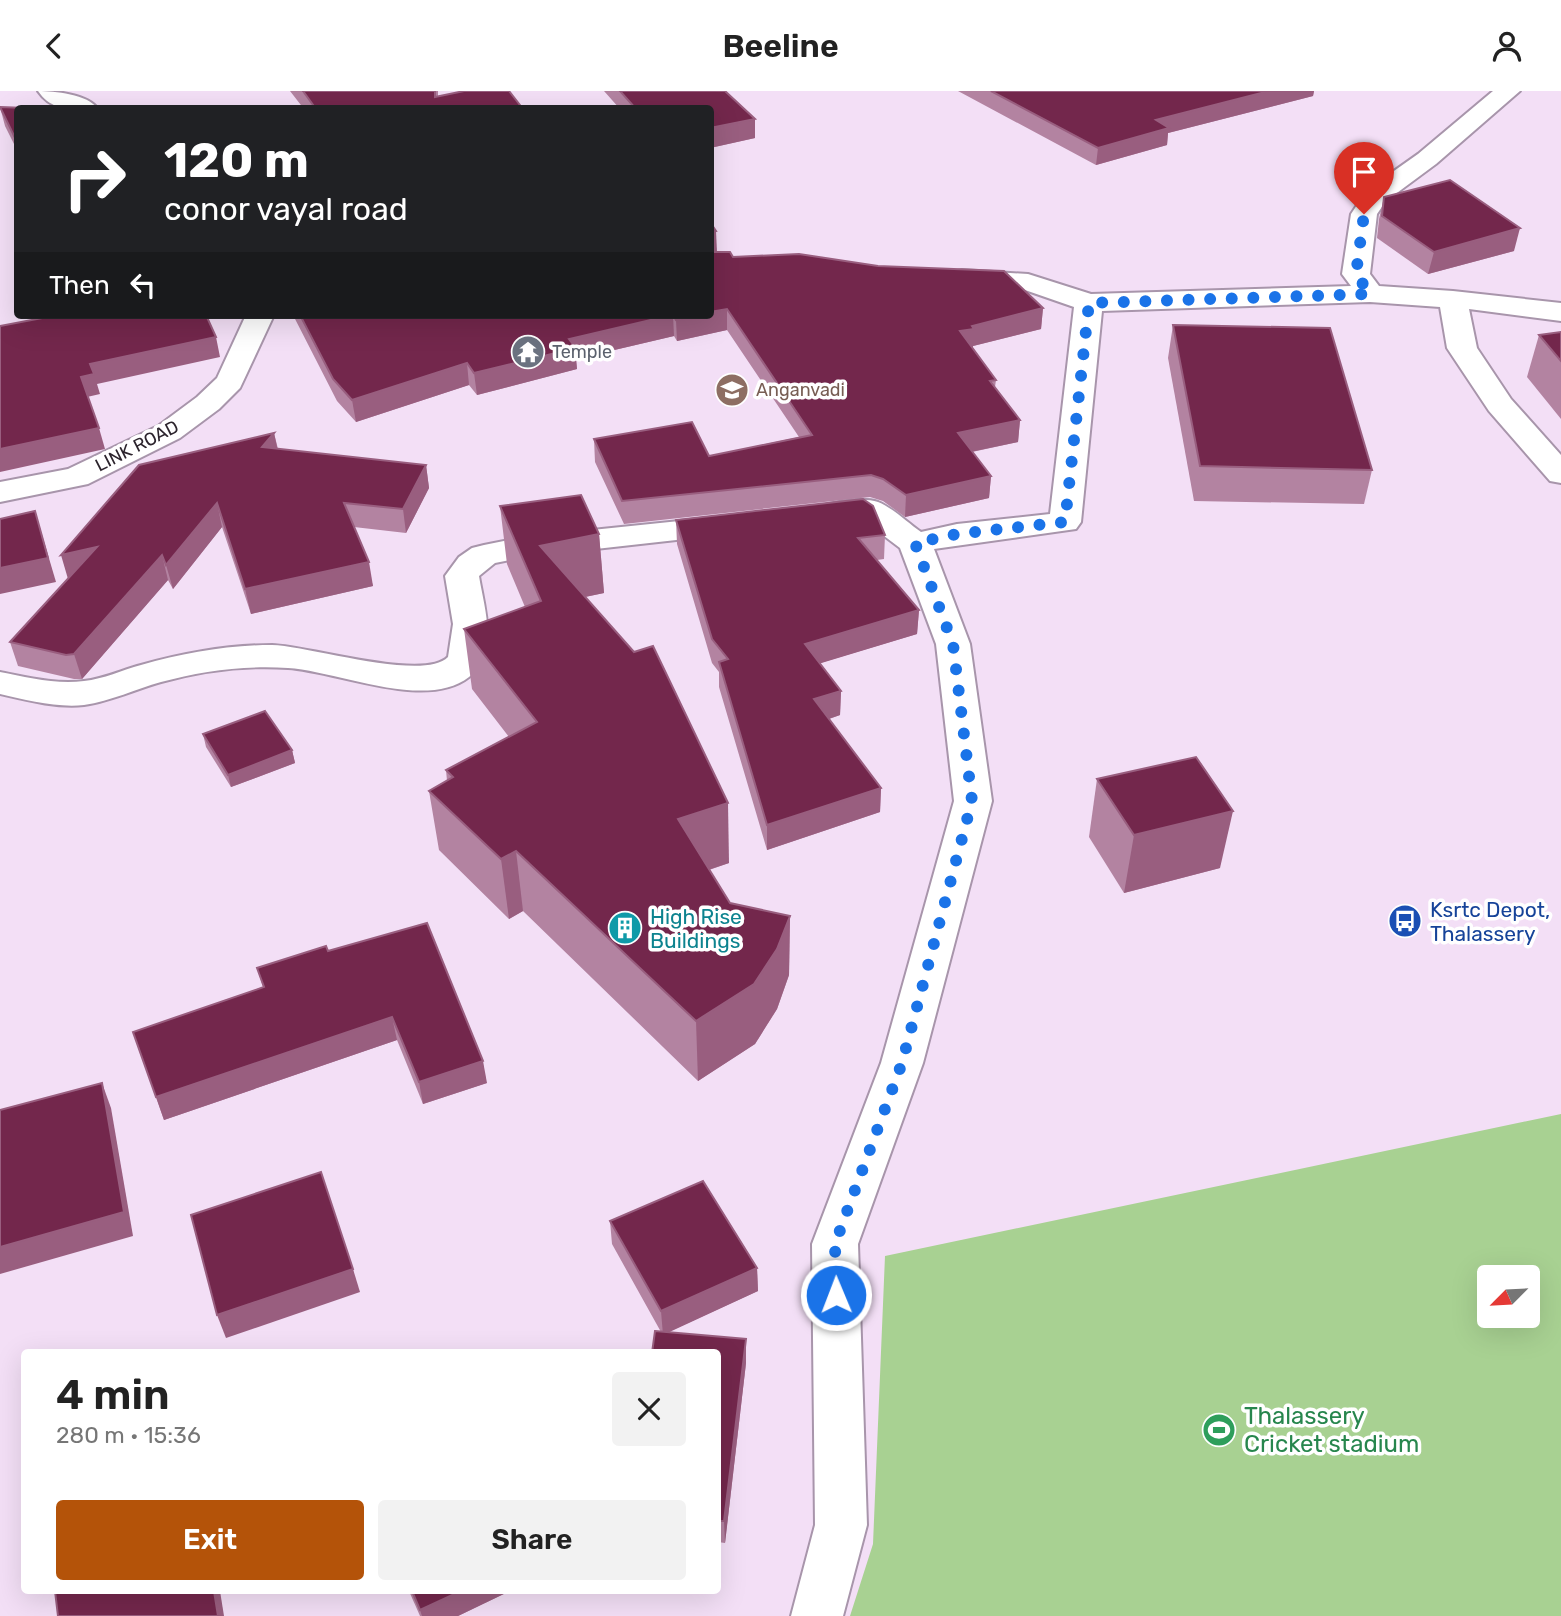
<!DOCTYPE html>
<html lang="en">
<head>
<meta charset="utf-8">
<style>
  body { margin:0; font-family:Rubik,sans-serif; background:#f2f2f2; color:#222; height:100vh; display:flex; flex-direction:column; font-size:26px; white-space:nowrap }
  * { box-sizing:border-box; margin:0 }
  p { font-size:23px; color:#767676 }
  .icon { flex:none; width:38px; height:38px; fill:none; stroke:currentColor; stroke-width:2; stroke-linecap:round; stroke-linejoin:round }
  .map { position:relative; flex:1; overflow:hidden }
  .side { position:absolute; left:21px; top:1258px; width:700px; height:245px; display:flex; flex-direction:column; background:#fff; border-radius:7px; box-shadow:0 7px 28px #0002 }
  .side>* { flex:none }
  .banner { position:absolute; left:14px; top:14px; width:700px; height:214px; border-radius:7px; box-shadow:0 7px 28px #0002; background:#202124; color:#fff; overflow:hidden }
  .needle { width:46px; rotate:246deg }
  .buttons { position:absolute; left:1477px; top:1174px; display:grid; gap:14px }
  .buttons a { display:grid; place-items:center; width:63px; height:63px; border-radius:7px; background:#fff; box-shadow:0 7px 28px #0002; font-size:35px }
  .pin { position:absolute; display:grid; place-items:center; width:60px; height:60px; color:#fff; margin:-72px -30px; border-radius:50% 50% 50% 0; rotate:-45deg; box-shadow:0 0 7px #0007 }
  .pin .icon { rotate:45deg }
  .me { position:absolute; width:77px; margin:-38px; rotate:359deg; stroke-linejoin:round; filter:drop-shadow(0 0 5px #0008) }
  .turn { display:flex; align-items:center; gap:24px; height:147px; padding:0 35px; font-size:32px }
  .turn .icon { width:91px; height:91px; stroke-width:2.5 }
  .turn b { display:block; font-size:49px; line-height:60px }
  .then { display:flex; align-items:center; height:66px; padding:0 35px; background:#0003; gap:14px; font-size:26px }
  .round { display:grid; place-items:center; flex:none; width:74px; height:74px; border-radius:7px; background:#f2f2f2 }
  .summary { display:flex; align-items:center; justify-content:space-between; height:119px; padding:0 35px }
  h1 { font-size:42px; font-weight:600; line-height:52px }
  .cta { display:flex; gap:14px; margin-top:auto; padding:14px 35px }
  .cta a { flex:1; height:80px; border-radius:7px; background:#b45309; color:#fff; font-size:28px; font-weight:600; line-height:80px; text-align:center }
  .cta a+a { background:#f2f2f2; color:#222 }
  header { display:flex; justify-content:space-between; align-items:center; height:91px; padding:0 35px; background:#fff; font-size:32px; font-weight:600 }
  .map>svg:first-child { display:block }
  .green { fill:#a8d192; fill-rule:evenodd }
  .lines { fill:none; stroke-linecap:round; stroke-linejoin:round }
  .minor-casing { stroke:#a895ab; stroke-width:4 }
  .minor { fill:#fff; fill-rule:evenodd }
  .wall { fill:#b383a1 }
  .shaded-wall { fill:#995e7f }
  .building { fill:#73274c; stroke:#995e7f; stroke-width:2 }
  .route { stroke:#1a73e8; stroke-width:12; stroke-dasharray:0 21.6 }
  .labels { text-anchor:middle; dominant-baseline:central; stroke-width:7; stroke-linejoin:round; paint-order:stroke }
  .far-worship-label { font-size:18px; fill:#5b616d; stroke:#fff; text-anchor:start }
  .far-education-label { font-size:18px; fill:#785e54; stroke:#fff; text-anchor:start }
  .far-street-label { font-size:18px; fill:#2c242d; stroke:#fff }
  .transit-label { font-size:21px; fill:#164399; stroke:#fff; text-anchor:start }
  .culture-label { font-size:21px; fill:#0d838f; stroke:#fff; text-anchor:start }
  .near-leisure-label { font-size:24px; fill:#27864d; stroke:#fff; text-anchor:start }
</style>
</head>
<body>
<header><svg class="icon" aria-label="back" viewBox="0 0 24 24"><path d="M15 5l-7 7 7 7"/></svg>Beeline<svg class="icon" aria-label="person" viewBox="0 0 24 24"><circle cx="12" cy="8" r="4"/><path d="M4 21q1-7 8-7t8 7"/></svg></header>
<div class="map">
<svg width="1561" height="1525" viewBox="0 0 1561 1525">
  <rect width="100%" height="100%" fill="#f3dff6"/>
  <path class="green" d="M1561 1023V1525H850L873 1453 885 1165ZM1489 1186H1528V1225H1489Z"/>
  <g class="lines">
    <defs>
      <g id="minor">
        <path d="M38 0C54 0 88 3 98 18 74 18 53 22 38 0Z"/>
        <path d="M1493 0H1520L1436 73 1386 110 1377 123 1370 183 1379 195 1453 200 1561 212V230L1469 218 1477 257 1511 308 1561 364V392L1550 390 1489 320 1447 257 1440 216 1370 211 1102 220 1081 431 1076 438 934 458 970 553 992 710 923 972 858 1153 867 1434 843 1525H791L815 1434 812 1153 881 972 954 710 936 553 900 457 863 429 827 433 816 430 811 423 816 416C833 412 861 405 878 411 893 417 908 432 921 441L957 433 1050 423 1074 216 1025 199 952 193 948 187 952 181 962 179 1028 183 1091 203 1351 195 1342 183 1351 123 1367 99 1418 63Z"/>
        <path d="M246 224H274L240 297 219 318 180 347 88 393 0 411V391L68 378 158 335 197 306 217 287Z"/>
        <path d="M728 425 739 428 744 435 739 442 524 466 495 472 479 485C484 517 500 562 469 586 426 620 337 580 288 577 246 574 201 580 161 591 136 598 111 610 84 614 57 617 26 609 0 603V581C26 586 57 594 84 590 104 588 122 579 141 574 184 562 227 554 272 554 310 555 424 591 448 566L453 533 445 485 459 466 472 457 484 454 524 446Z"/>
      </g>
    </defs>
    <use href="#minor" class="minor-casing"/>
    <use href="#minor" class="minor"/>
  </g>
  <g class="wall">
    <path d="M290 0H438V5L523 18H304Z"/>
    <path d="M604 0H725L755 47 710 57V18H620Z"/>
    <path d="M958 0H1314L1313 5 1168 42 1167 54 1096 74Z"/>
    <path d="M0 16 18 18V61L5 35Z"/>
    <path d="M1384 106 1514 160 1428 183 1377 147 1379 128Z"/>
    <path d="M717 161 733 166 1043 217 1041 238 973 255V257L996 289 995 296 1020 329 1018 351 972 361 991 385 989 407 905 426 883 410 870 406 624 433 595 371 594 348 709 365 799 346 727 239 677 250 674 245 576 268 577 278 477 304 469 294 356 331 337 310 293 224H710Z"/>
    <path d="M1173 234 1372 379 1364 413 1194 410 1168 267Z"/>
    <path d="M1561 241V328L1527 286 1539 244Z"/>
    <path d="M274 342 278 358 426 374 429 397 406 442 354 436 373 495 251 523 222 436 173 498 168 489 82 588H74L18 575 10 551Z"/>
    <path d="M500 415 599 443 604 502 585 506 729 772 709 779 730 812 790 825 789 884 777 918 755 953 698 990 523 820 509 828 439 759 429 700 447 690 446 679 509 646 472 598 464 538 525 516 507 473Z"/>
    <path d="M676 429 885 444 884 468 877 469 919 519 917 543 820 572 841 600 840 624 829 628 881 697 880 721 767 759 719 596V581L712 572 677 453Z"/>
    <path d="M203 643 292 659 295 672 231 696 206 656Z"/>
    <path d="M1097 688 1220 777 1124 802 1089 746Z"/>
    <path d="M328 860 487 992 423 1013 397 949 164 1029 133 941 263 896 257 877Z"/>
    <path d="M610 1130 757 1177 758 1200 668 1241 746 1248V1272L725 1452 718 1451V1262L661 1241 612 1153Z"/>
    <path d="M409 1500H510L458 1525H420Z"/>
  </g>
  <g class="shaded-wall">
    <path d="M1269 0H1314L1313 5 1168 42 1167 54 1096 74 1098 57 1156 29Z"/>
    <path d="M755 28V47L710 57V37Z"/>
    <path d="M1520 137 1514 160 1428 183 1434 161Z"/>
    <path d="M716 140 717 161 710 162V141Z"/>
    <path d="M1043 217 1041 238 973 255 972 260 960 240 972 235Z"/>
    <path d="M727 218V239L677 250 676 229 698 224H710V221Z"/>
    <path d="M673 224 674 245 576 268 577 278 477 304 474 282 569 248Z"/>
    <path d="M216 246 220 266 97 293 100 303 87 306 81 286 90 273Z"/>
    <path d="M467 272 469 294 356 331 352 309Z"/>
    <path d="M1020 329 1018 351 956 364 958 342Z"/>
    <path d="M99 337 105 358 0 381V358Z"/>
    <path d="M274 342 279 365 262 356Z"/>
    <path d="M426 374 429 397 406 442 403 418Z"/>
    <path d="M991 385 989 407 905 426 906 404Z"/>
    <path d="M217 412 222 436 173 498 166 474Z"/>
    <path d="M35 420 56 491 0 503V477Z"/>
    <path d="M599 443 604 502 546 514 540 455Z"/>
    <path d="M97 456 68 488 61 464Z"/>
    <path d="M162 464 168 489 82 588 74 563Z"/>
    <path d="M369 471 373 495 251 523 245 498Z"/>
    <path d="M919 519 917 543 805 577V553Z"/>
    <path d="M841 600 840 624 814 633V608Z"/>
    <path d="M292 659 295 672 231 696 228 684Z"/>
    <path d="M881 697 880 721 767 759V734Z"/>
    <path d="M728 712 729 772 681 788 678 728Z"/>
    <path d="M1233 720 1220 777 1124 802 1134 744Z"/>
    <path d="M516 760 523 820 509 828 501 768Z"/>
    <path d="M790 825 789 884 777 918 755 953 698 990 696 930Z"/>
    <path d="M392 926 397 949 164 1029 156 1006Z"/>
    <path d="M483 970 487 992 423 1013 419 991Z"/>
    <path d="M102 992 111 1017 133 1145 0 1183V1156Z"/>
    <path d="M757 1177 758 1200 663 1244 661 1220Z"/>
    <path d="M353 1178 360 1201 226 1247 217 1224Z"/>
    <path d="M746 1248V1272L725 1452 724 1430Z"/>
    <path d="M214 1500H220L224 1525H218Z"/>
    <path d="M461 1500H510L458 1525H422L420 1519Z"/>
  </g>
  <g class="building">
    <path d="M303 0H435V6L464 0H509L523 18H316Z"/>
    <path d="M620 0H725L755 28 710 37V18H636Z"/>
    <path d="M991 0H1269L1156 29 1169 37 1098 57Z"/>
    <path d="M0 16 53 18H18V53Z"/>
    <path d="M1450 89 1520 137 1434 161 1382 125 1384 106Z"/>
    <path d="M710 131 716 140 710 141Z"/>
    <path d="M710 161H730L733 166 799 163 878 175 1004 180 1043 217 972 235 974 238 960 240 996 289 990 290 1020 329 958 342 991 385 906 404 883 388 871 384 622 410 594 348 692 331 709 365 812 344 727 218 710 221Z"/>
    <path d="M58 224H206L216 246 90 273 94 283 81 286 99 337 0 358V235Z"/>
    <path d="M300 224H672L569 248 576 257 474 282 467 272 352 309 333 288Z"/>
    <path d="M673 224H698L676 229Z"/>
    <path d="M1173 234 1330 237 1372 379 1200 375Z"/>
    <path d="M1561 241V270L1539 244Z"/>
    <path d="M274 342 262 356 426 374 403 418 344 412 369 471 245 498 217 412 166 474 162 464 74 563 66 564 10 551 97 456 61 464 139 374Z"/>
    <path d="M581 404 599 443 540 455 634 561 653 555 728 712 678 728 730 812 790 825 777 858 754 893 696 930 516 760 501 768 429 700 453 686 446 679 537 631 464 538 541 510 500 415Z"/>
    <path d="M863 408 873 415 885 444 858 447 919 519 805 553 841 600 814 608 881 697 767 734 719 571 728 568 712 548 676 429Z"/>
    <path d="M35 420 48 467 0 477V428Z"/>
    <path d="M265 620 292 659 228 684 203 643Z"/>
    <path d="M1196 666 1233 720 1134 744 1097 688Z"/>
    <path d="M427 832 483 970 419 991 392 926 156 1006 133 941 264 896 257 877 326 855 328 860Z"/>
    <path d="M102 992 124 1121 0 1156V1019Z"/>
    <path d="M321 1081 353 1178 217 1224 191 1124Z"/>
    <path d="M703 1090 757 1177 661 1220 610 1130Z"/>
    <path d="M655 1240 746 1248 724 1430H718V1262H652Z"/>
    <path d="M22 1329H24V1424Z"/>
    <path d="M55 1500H214L218 1525H58Z"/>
    <path d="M412 1500H461L420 1519Z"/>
  </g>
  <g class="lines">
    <path class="route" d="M836 1204 835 1153 902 972 972 710 953 553 915 452 957 443 1065 431 1089 212 1370 203 1356 183 1364 123"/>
  </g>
  <defs>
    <symbol id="temple-disc" viewBox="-11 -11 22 22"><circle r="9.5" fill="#6b7280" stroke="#fff"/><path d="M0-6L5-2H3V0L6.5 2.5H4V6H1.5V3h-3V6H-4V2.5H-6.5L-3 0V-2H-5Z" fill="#fff"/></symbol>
    <symbol id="school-disc" viewBox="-11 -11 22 22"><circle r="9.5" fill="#8d6e63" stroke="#fff"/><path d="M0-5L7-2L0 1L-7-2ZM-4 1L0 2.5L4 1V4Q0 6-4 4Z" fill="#fff"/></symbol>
    <symbol id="bus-disc" viewBox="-11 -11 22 22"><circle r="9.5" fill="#1a4fb4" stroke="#fff"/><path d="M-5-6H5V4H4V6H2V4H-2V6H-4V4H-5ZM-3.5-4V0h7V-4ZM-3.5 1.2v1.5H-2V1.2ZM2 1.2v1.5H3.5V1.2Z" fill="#fff"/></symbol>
    <symbol id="building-disc" viewBox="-11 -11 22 22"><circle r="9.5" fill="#0f9aa8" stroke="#fff"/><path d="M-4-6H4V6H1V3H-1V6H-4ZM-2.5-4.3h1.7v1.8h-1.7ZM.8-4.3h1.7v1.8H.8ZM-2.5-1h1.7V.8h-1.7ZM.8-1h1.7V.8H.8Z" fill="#fff"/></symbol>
    <symbol id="stadium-disc" viewBox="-11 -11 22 22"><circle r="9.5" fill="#2e9e5b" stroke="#fff"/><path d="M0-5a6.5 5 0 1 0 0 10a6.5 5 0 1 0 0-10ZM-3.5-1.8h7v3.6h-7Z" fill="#fff"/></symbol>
  </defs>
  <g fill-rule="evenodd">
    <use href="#temple-disc" x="509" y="242" width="38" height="38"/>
    <use href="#school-disc" x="713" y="280" width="38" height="38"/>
    <use href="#bus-disc" x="1386" y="811" width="38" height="38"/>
    <use href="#building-disc" x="606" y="818" width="38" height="38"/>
    <use href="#stadium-disc" x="1200" y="1320" width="38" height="38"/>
  </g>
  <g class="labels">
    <g class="far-worship-label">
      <text x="552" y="261">Temple</text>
    </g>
    <g class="far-education-label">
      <text x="756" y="299">Anganvadi</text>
    </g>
    <g class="far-street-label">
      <text transform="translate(137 355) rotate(-27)">LINK ROAD</text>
    </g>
    <g class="transit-label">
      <text x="1430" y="818">Ksrtc Depot,<tspan x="1430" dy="24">Thalassery</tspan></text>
    </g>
    <g class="culture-label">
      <text x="650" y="825">High Rise<tspan x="650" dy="24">Buildings</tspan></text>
    </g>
    <g class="near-leisure-label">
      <text x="1244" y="1325">Thalassery<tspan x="1244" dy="28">Cricket stadium</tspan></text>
    </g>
  </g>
</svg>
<div class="buttons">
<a><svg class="needle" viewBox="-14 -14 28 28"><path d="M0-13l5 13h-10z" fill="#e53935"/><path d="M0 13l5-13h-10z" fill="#767676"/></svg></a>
</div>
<div class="pin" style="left:1364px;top:123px;background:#d93025"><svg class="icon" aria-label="arrive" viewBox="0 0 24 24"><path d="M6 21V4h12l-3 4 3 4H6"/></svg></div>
<svg class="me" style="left:836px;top:1204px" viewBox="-20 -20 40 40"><circle r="17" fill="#1a73e8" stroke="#fff" stroke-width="3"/><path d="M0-11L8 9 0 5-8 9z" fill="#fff"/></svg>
<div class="banner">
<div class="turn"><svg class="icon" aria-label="right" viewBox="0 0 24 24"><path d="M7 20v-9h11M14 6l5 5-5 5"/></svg><div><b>120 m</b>conor vayal road</div></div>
<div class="then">Then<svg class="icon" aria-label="left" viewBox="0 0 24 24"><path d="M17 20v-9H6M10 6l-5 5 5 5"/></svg></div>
</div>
<section class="side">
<div class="summary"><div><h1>4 min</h1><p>280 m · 15:36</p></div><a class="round"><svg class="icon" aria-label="close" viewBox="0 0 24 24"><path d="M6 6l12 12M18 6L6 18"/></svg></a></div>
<div class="cta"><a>Exit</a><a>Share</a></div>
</section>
</div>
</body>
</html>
